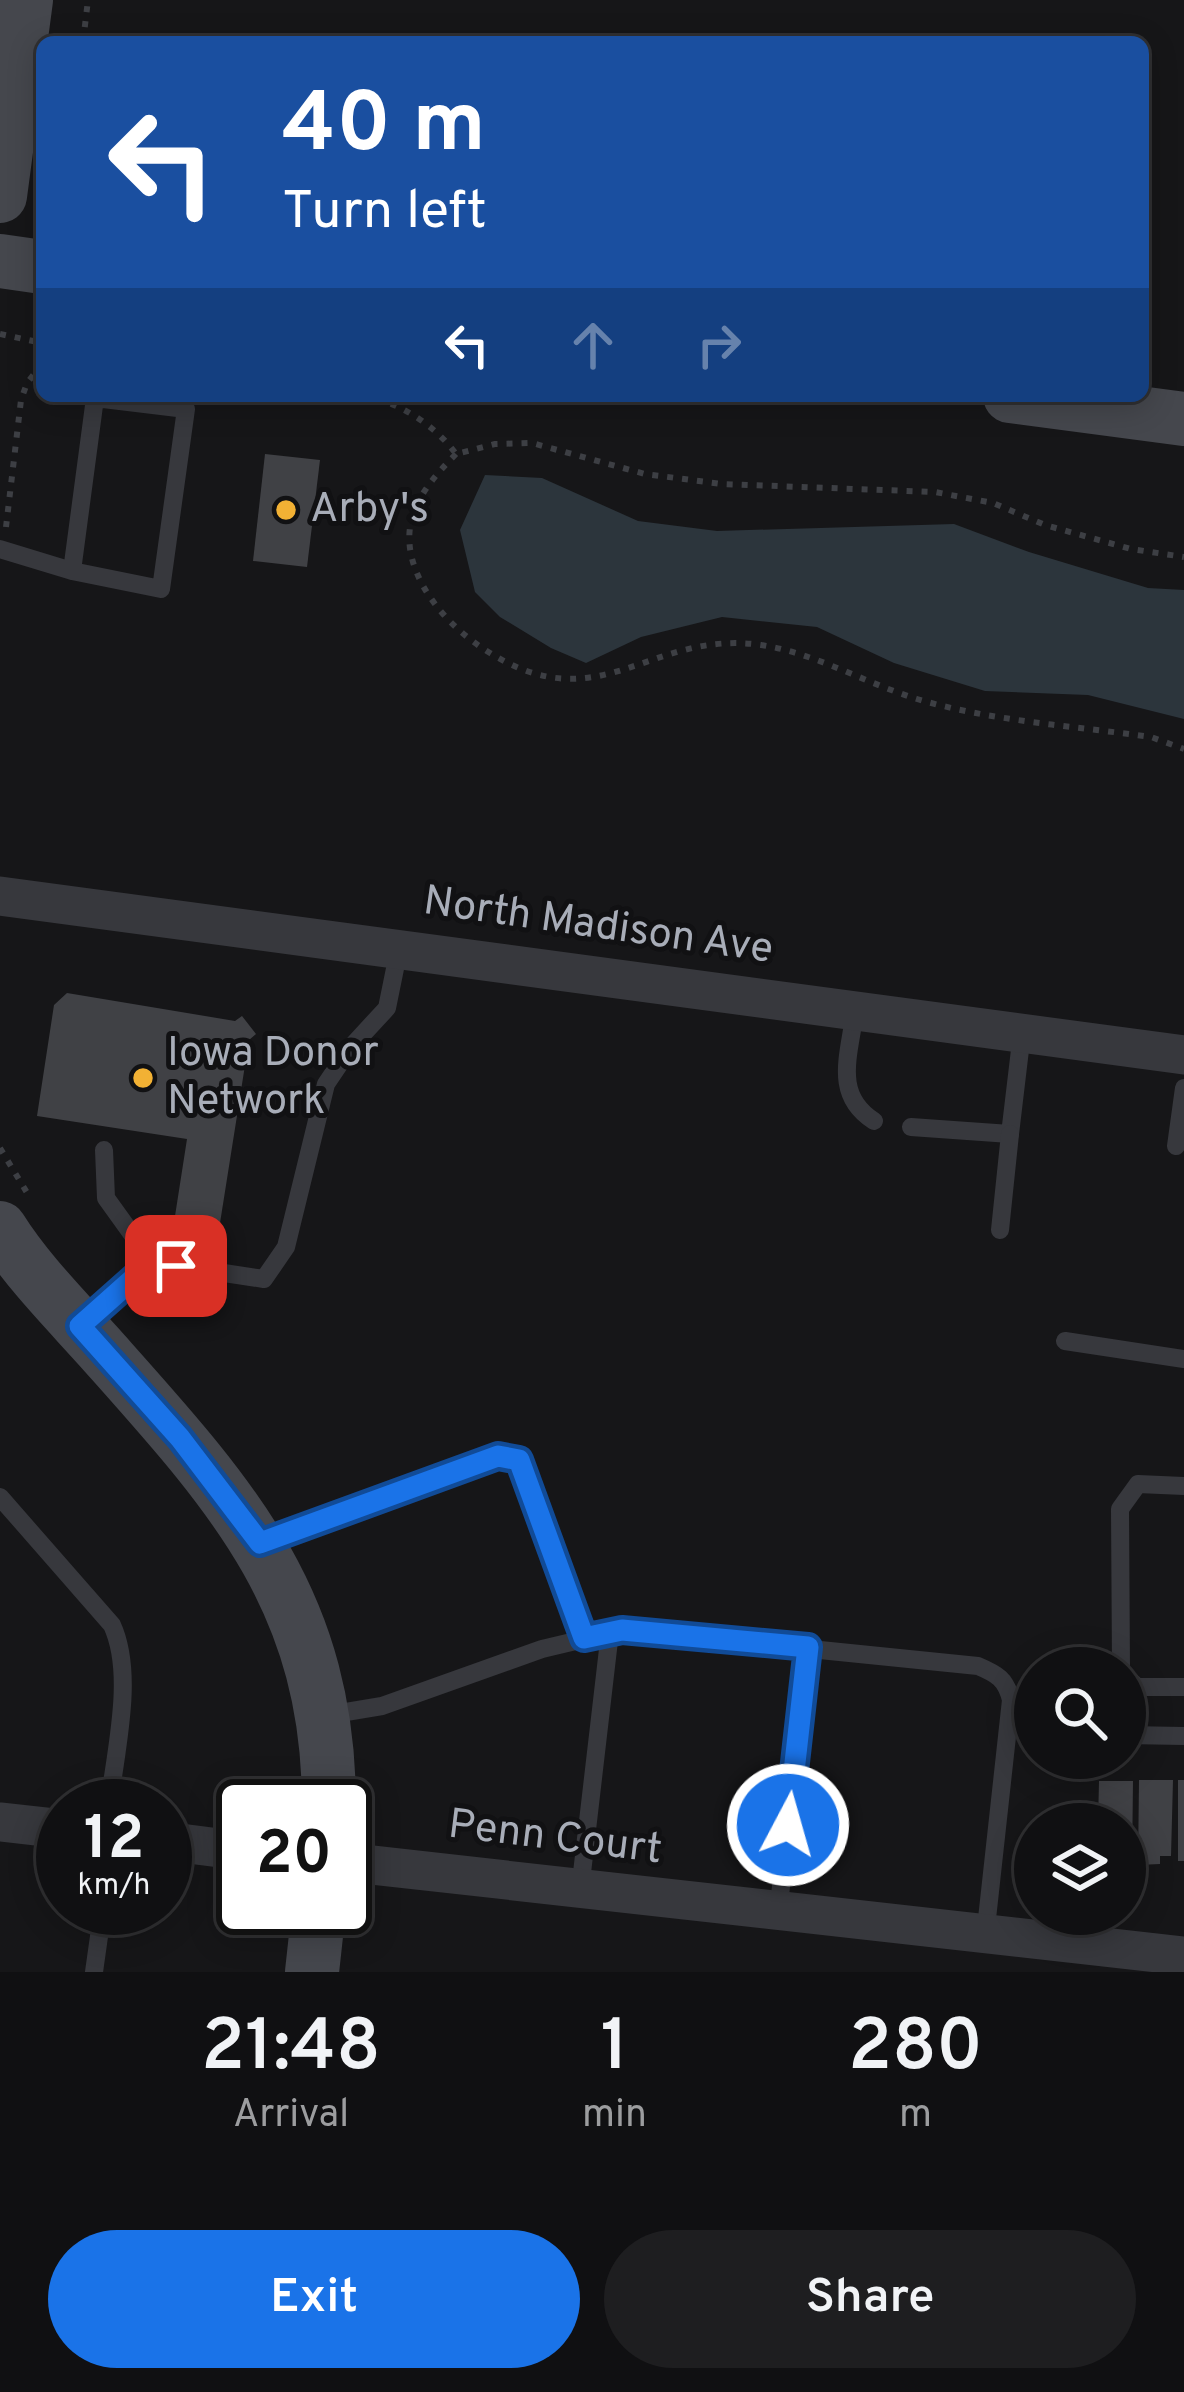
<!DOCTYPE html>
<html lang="en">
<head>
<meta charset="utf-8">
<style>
  body { margin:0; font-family:Overpass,sans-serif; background:#1e1e20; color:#f1f3f6; height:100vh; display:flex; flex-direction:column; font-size:45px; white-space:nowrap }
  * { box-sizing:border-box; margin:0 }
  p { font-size:39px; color:#9c9d9f }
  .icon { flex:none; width:66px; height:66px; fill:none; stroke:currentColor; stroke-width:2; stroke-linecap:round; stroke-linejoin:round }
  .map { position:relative; height:1972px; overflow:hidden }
  .drawer { display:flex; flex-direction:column; background:#101012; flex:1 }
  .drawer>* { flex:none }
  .guide { position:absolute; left:36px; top:36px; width:1113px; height:366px; border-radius:18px; box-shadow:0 6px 30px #0003,0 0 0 3px #303032; background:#1a4fa0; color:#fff; overflow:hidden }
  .buttons { position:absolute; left:1014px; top:1647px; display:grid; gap:24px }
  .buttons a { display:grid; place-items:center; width:132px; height:132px; border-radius:50%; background:#101012; box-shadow:0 6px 30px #0003,0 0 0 3px #303032; font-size:60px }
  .speed { position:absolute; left:36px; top:1779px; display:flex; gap:24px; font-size:60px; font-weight:700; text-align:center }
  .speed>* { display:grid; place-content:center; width:156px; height:156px; border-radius:50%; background:#101012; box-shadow:0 6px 30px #0003,0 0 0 3px #303032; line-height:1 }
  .speed small { font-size:30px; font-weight:400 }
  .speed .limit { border:6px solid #111; border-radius:18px; background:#fff; color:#111 }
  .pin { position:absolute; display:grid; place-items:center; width:102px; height:102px; color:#fff; margin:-51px; border-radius:24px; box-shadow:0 6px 18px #0006 }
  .me { position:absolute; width:132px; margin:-66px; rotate:6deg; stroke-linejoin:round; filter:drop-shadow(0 0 9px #0008) }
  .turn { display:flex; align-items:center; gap:42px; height:252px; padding:0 48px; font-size:54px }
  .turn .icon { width:156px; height:156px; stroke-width:2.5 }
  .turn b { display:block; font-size:84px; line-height:102px }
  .lanes { display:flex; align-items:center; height:114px; padding:0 48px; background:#0003; justify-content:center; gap:60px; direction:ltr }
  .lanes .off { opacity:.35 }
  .eta { display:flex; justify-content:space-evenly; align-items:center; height:204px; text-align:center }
  .eta b { font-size:72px; font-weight:600; line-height:84px }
  .button { display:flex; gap:24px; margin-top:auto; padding:24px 48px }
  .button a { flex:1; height:138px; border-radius:72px; background:#1a73e8; color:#fff; font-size:48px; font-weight:600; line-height:138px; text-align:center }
  .button a+a { background:#1e1e20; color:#f1f3f6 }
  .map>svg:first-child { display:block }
  .water { fill:#2c353c }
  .building { fill:#404145 }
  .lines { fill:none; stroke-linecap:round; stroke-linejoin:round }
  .path { stroke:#3d3f44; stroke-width:6; stroke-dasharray:6 9; stroke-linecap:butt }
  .lane { stroke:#37383d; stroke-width:18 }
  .street { stroke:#37383d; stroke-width:39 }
  .secondary { stroke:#45474d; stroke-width:54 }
  .route-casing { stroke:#114b97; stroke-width:30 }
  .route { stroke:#1a73e8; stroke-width:21 }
  .poi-dot { fill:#f2b134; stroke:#111113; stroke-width:4.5 }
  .labels { text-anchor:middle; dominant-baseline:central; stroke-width:10; stroke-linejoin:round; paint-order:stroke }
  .poi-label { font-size:42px; fill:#a8adb8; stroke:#111113; text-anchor:start }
  .street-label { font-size:42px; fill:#a8adb8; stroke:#111113 }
</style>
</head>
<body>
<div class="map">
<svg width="1184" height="1972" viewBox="0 0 1184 1972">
  <rect width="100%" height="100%" fill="#161618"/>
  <path class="water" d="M485 475 542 478 638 521 717 531 954 524 1029 552 1148 588 1184 590V719L1088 695 985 691 894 663 817 627 722 617 641 637 586 663 551 648 500 617 475 592 460 530Z"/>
  <g class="building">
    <path d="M265 454 320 460 307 567 253 561Z"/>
    <path d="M67 993 235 1021 242 1016 256 1034 249 1040 220 1223 175 1216 187 1139 37 1116 54 1005Z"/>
    <path d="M1139 1780H1173L1171 1856H1160V1864L1138 1865Z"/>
    <rect x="1178" y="1780" width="6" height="81"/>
    <path d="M1099 1781H1133L1132 1865H1125V1824H1098Z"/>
  </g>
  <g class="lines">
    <g class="path">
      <path d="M83 42 88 0"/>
      <path d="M0 334 42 343"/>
      <path d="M362 396C397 400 436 426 456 454L495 444 532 443 645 474 722 484 935 492 993 503 1045 525 1131 549 1184 557"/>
      <path d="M456 454C417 493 394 528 421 582 436 611 462 636 490 653 601 722 650 629 761 645 815 653 865 683 917 699 991 721 1074 726 1151 737L1184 749"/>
      <path d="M6 527 21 400 27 383 42 364"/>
      <path d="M0 1148 29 1196"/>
    </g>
    <g class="lane">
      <path d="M0 549 72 571 161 589 186 409 95 398 72 571"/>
      <path d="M855 1010C850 1054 832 1094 874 1121"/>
      <path d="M911 1127 1010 1134 1022 1033"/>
      <path d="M1176 1146 1184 1088"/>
      <path d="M104 1150 106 1198 152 1262"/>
      <path d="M1000 1230 1010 1134"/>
      <path d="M84 1323 152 1262 264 1279 286 1247 326 1084 351 1047 387 1008 399 949"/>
      <path d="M1065 1341 1184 1359"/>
      <path d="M0 1497 112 1625C135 1675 115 1752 109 1806"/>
      <path d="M260 1543 498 1457 519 1460 583 1638"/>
      <path d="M1121 1668 1120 1509 1138 1484 1184 1486"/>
      <path d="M1125 1676 1137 1687H1184"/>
      <path d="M328 1715 382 1706 542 1649 622 1630 978 1666C997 1674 1006 1679 1011 1700L985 1937"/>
      <path d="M1125 1735 1184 1736"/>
      <path d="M580 1890 610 1632"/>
      <path d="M778 1913 808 1647"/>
      <path d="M94 1972 103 1908"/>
    </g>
    <g class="street">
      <path d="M0 896 1184 1055"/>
      <path d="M0 1822 63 1829"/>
      <path d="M165 1841 243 1851"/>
      <path d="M345 1862 1184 1956"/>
    </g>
    <g class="secondary">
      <path d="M0 196 26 0"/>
      <path d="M0 261 42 267"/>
      <path d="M1010 396 1184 419"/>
      <path d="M0 1228C27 1271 65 1309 99 1347 229 1493 329 1598 329 1806"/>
      <path d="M312 1972 319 1908"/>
    </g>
  </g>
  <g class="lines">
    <defs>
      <path id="route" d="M176 1266 152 1262 80 1326 180 1438 260 1543 498 1456 519 1460 584 1638 622 1630 808 1647 788 1825"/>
    </defs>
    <use href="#route" class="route-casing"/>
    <use href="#route" class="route"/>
  </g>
  <g class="poi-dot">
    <circle cx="286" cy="510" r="12"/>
    <circle cx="143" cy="1078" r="12"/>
  </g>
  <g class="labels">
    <g class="poi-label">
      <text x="310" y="510">Arby's</text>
      <text x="167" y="1054">Iowa Donor<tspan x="167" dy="48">Network</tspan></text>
    </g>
    <g class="street-label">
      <text transform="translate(598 927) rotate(8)">North Madison Ave</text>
      <text transform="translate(555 1839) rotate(7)">Penn Court</text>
    </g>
  </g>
</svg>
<div class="buttons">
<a><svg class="icon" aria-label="search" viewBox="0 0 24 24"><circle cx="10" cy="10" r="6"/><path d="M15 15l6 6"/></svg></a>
<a><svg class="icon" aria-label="layers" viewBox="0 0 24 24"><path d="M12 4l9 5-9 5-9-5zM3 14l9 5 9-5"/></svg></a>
</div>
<div class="speed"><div>12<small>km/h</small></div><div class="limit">20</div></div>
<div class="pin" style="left:176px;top:1266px;background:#d93025"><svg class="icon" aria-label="arrive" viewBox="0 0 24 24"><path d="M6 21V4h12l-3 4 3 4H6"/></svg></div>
<svg class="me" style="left:788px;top:1825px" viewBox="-20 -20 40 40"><circle r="17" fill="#1a73e8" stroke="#fff" stroke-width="3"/><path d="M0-11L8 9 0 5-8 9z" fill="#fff"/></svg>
<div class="guide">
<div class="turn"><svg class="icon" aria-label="left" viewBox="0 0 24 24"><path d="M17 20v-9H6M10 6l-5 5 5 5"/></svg><div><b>40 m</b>Turn left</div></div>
<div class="lanes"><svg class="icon" aria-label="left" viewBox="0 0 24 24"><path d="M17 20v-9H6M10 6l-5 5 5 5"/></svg><svg class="icon off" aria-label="ahead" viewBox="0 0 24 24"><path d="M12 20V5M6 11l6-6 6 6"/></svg><svg class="icon off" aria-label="right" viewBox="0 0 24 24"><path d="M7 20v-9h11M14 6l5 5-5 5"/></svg></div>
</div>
</div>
<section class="drawer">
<div class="eta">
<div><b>21:48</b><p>Arrival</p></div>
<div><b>1</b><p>min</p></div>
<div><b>280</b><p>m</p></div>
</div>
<div class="button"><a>Exit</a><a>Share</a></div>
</section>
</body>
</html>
